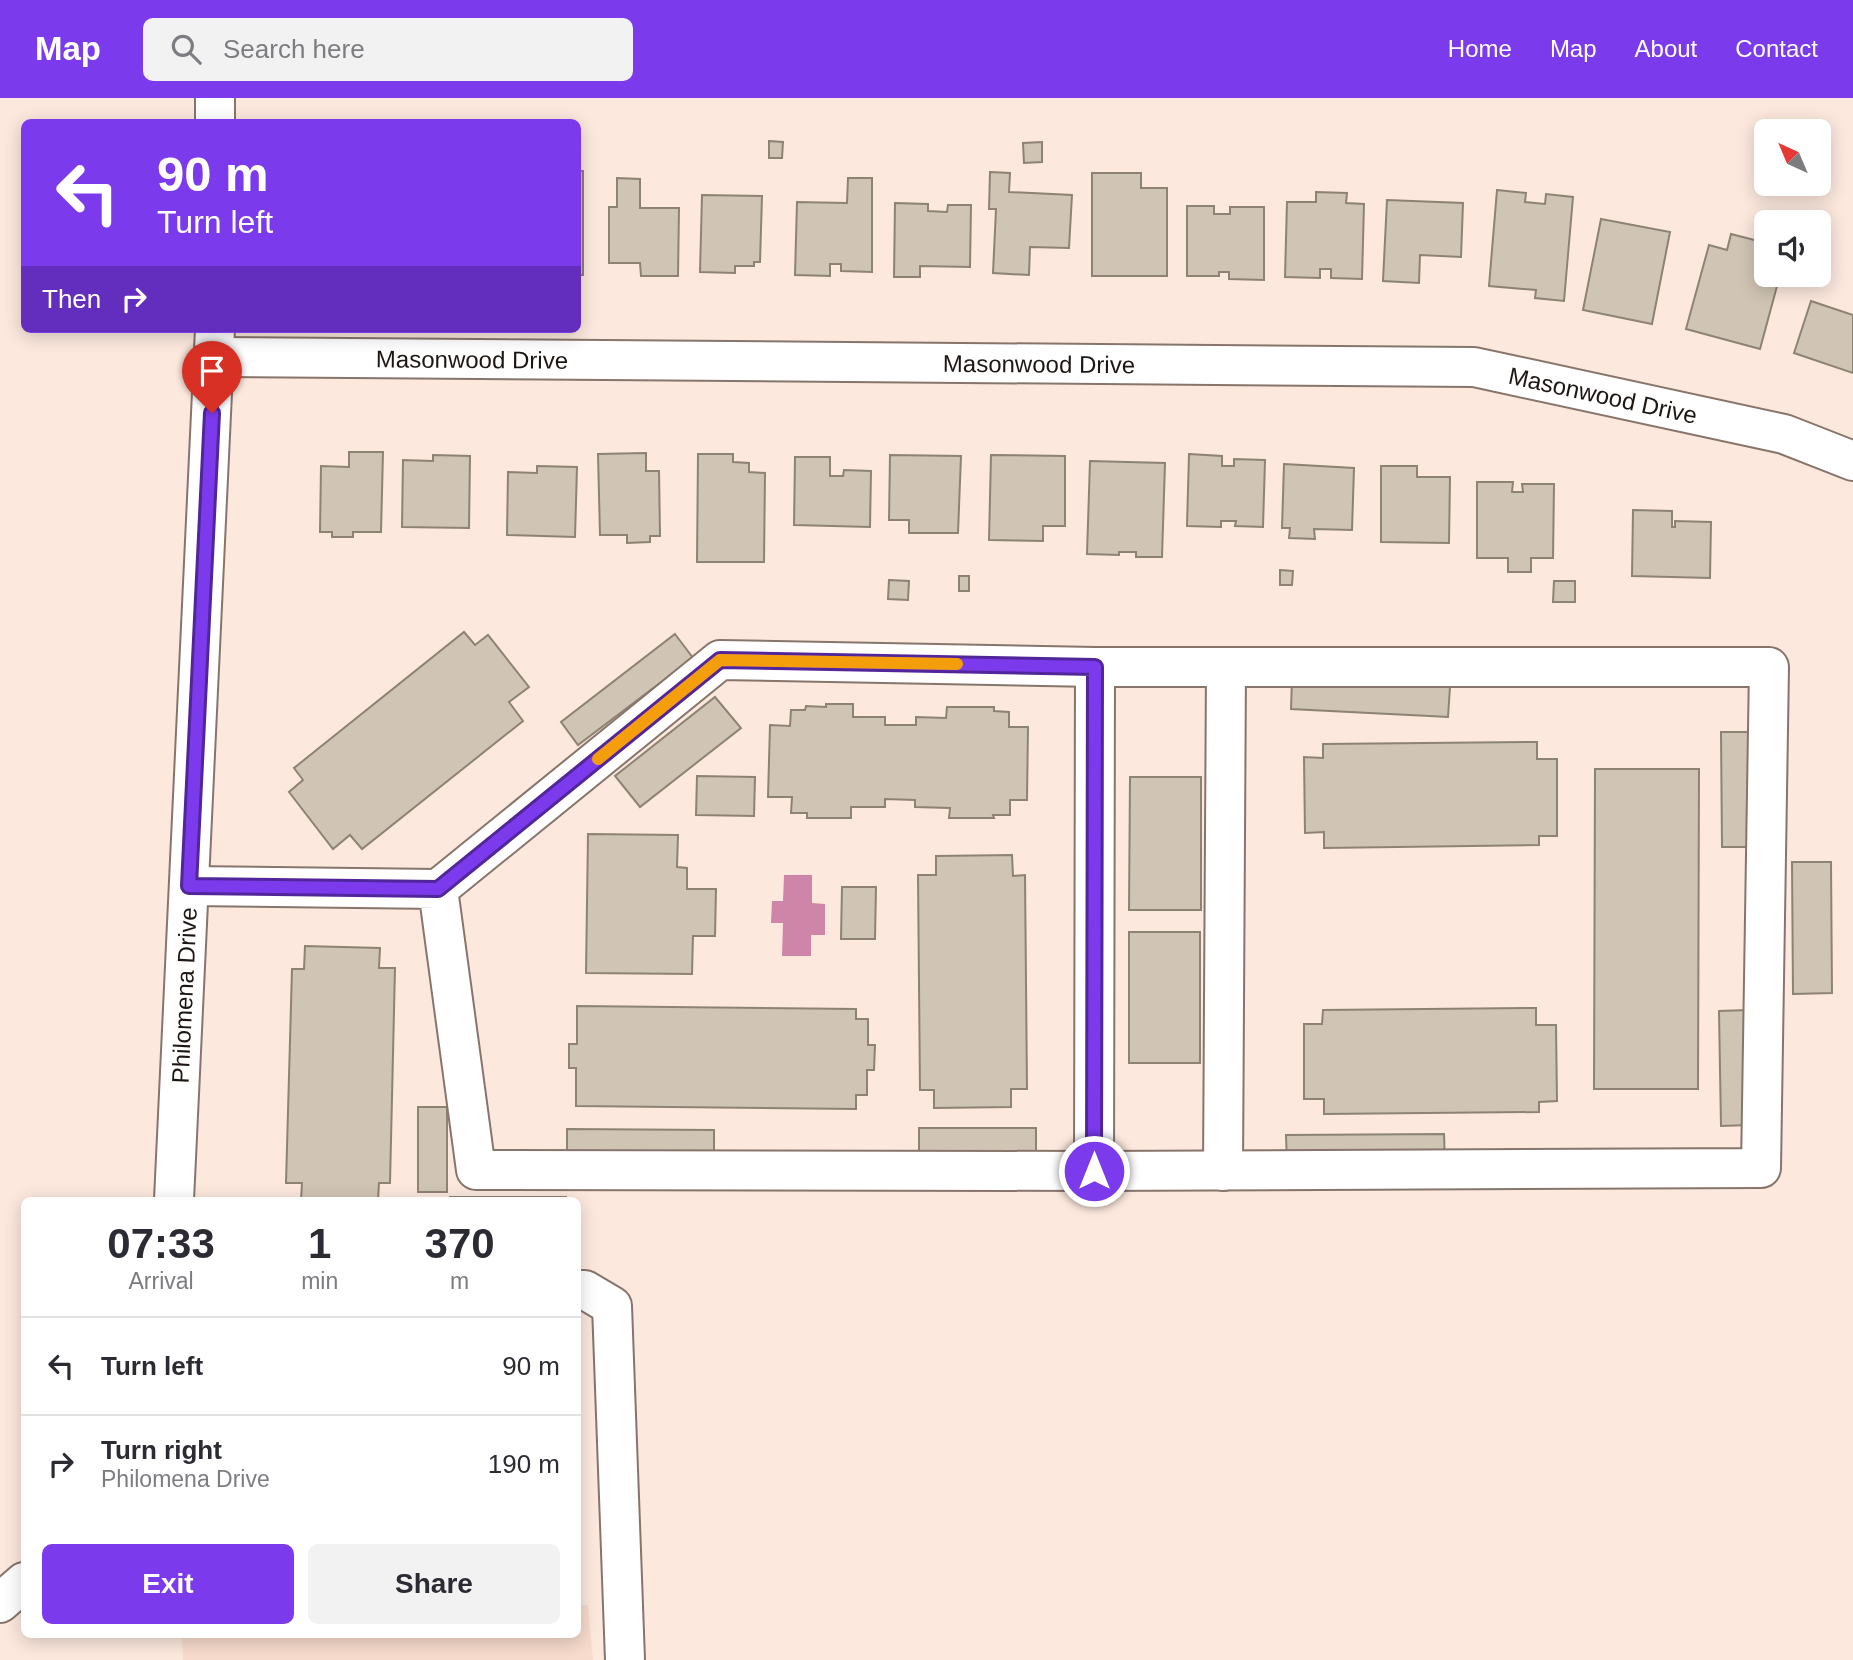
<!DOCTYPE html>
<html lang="en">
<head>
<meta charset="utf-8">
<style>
  body { margin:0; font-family:Arial,sans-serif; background:#f2f2f3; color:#2b2b33; height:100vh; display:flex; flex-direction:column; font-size:26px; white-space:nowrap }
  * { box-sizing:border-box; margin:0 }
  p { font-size:23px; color:#7c7c81 }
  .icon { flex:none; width:38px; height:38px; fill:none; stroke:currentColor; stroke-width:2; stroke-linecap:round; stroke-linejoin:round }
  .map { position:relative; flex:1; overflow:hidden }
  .panel { position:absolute; left:21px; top:1099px; width:560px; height:441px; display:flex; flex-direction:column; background:#fff; border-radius:10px; box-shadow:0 4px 18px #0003 }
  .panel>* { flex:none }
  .top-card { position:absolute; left:21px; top:21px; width:560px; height:214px; border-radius:10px; box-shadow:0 4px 18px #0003; background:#7c3aed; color:#fff; overflow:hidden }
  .needle { width:46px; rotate:316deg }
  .fabs { position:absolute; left:1754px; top:21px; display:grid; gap:14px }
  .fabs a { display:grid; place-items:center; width:77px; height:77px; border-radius:10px; background:#fff; box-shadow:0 4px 18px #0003; font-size:35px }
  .pin { position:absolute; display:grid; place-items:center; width:60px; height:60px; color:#fff; margin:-72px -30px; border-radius:50% 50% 50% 0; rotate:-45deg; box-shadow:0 0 7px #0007 }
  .pin .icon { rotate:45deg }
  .me { position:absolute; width:77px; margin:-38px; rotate:0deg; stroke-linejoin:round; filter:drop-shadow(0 0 5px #0008) }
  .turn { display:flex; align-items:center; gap:24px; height:147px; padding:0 21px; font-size:32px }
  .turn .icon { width:91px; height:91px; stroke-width:2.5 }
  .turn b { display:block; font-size:49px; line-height:60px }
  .then { display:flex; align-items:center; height:66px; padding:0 21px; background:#0003; gap:14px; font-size:26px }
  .eta { display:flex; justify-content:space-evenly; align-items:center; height:119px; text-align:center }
  .eta b { font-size:42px; font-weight:700; line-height:49px }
  .action { display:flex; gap:14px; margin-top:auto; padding:14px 21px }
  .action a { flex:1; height:80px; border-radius:10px; background:#7c3aed; color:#fff; font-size:28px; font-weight:700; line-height:80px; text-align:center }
  .action a+a { background:#f2f2f3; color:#2b2b33 }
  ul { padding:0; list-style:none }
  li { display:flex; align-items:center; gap:21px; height:98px; padding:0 21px; border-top:2px solid #e1e1e2 }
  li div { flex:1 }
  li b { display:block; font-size:26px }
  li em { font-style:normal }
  header { display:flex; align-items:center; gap:42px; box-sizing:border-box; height:98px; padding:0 35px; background:#7c3aed; color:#fff }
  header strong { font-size:33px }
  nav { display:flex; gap:38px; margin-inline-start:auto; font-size:24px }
  .search { width:490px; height:63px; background:#f2f2f3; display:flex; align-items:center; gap:18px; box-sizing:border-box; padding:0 24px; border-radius:10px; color:#7c7c81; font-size:26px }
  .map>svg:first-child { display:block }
  .built { fill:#f7dbcc }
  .water { fill:#ce85a7 }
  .building { fill:#d0c5b4; stroke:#8d8373; stroke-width:2 }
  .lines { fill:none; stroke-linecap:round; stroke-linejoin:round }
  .minor-casing { stroke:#87756b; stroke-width:42 }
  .minor { stroke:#fff; stroke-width:38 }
  .route-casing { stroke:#51269a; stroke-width:18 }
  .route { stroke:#7c3aed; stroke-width:12 }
  .slow { stroke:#f59e0b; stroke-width:12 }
  .labels { text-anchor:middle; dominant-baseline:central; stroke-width:5; stroke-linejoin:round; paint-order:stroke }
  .street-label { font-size:24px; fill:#1d1612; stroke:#fff }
</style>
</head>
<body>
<header>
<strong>Map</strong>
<div class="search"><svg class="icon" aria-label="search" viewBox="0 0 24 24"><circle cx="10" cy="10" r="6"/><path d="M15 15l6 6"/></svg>Search here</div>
<nav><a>Home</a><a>Map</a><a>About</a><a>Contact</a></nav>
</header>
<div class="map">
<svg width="1853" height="1562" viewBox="0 0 1853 1562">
  <rect width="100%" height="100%" fill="#fce8dd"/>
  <path class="built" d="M578 1507H588L593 1562H183L182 1537 578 1536Z"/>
  <path class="water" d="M784 777H812V805L825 806V837H811V858H782L783 825H771L772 803H783Z"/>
  <g class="building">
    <path d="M769 43 783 44 782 60H769Z"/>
    <path d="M1042 44V64L1024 65 1023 45Z"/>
    <rect x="578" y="73" width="5" height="104"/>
    <path d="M990 74 1010 75 1009 94 1072 97 1069 150 1030 149 1029 177 993 175 996 111H989Z"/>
    <path d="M1092 75H1141V90H1167V178H1092Z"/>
    <path d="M617 80 640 81V110H679L678 178H641L640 165H609V109H617Z"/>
    <path d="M848 80H872V174L841 173V166H830V178L795 177 797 104 847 105Z"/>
    <path d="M1497 92 1526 95 1525 104 1545 106 1546 96 1573 99 1564 203 1535 200 1536 192 1489 188Z"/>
    <path d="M1316 94 1347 95 1346 105 1364 106 1362 181 1331 180V171H1320V180L1285 179 1287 104H1316Z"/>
    <path d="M702 97 762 98 760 164H754V168H735V175L700 174Z"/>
    <path d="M1387 102 1463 105 1461 159 1420 157 1419 185 1383 183Z"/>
    <path d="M895 105 928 106V113L947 114 948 107H971L970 169 920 168V179H894Z"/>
    <path d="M1187 108H1214V116H1230V109H1264V182L1229 181V174H1219V178H1187Z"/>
    <path d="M1601 121 1670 134 1652 226 1583 212Z"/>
    <path d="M1731 136 1766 145 1761 161 1766 162V177H1780L1760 251 1686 231 1709 147 1727 152Z"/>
    <path d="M1811 203 1853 217V275L1794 255Z"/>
    <path d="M349 354H383L381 434H353V439H332V434H320L321 368 349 369Z"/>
    <path d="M646 355V373H659L660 438H650V444L627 445V437H600L598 356Z"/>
    <path d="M698 356H733V364L749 365V374L765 375 764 464H697Z"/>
    <path d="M1189 356 1222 358V368H1234V361L1265 362 1263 429 1235 428 1236 423H1221V429L1187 428Z"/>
    <path d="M433 357 470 358 469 430 402 429 403 362 433 363Z"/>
    <path d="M890 357 961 358 958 435H909V422H889Z"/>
    <path d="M991 357 1065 358V428H1043V443L989 442Z"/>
    <path d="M795 359H830V378H843L844 372 871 373 870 429 794 427Z"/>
    <path d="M1090 363 1165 365 1162 459H1136V454H1119V457L1087 456Z"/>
    <path d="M1284 366 1354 370 1352 432 1314 431 1315 441 1289 440 1290 430H1282Z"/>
    <path d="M537 368 577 369 575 439 507 437 508 374 537 375Z"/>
    <path d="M1381 368H1417V379H1450L1449 445 1381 444Z"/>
    <path d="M1477 384H1513L1512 394H1523L1522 386H1554L1553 460H1531V474H1508V460H1477Z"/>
    <path d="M1633 412 1672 413V429H1675V423L1711 424 1710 480 1632 478Z"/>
    <path d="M1280 472 1293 473 1292 487H1280Z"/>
    <rect x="959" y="478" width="10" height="15"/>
    <path d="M889 482 909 483 908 502 888 501Z"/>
    <path d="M1554 483H1575V504H1553Z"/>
    <path d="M464 534 475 547 488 537 529 589 509 604 523 623 362 751 350 737 333 751 289 694 303 682 294 670Z"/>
    <path d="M675 536 693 560 578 647 561 624Z"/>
    <path d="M1292 581 1450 589 1448 619 1291 611Z"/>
    <path d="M715 599 741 630 640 709 615 678Z"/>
    <path d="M826 606H853V619H885V627H916V619L946 620 947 609H994V613L1009 614V629H1028L1027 702H1010V717H993L994 720H949L950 710 915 709V702L885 701V709H851V720H807V715H791L792 699H768L770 627 790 628 791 612H805L806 608 826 609Z"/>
    <path d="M1721 634H1750V749H1722Z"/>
    <path d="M1537 644V661H1557V738H1539V747L1324 750V734L1305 735 1304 659 1323 660V646Z"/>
    <path d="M1595 671H1699L1698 991H1594Z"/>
    <path d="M697 678 755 679 754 718 696 717Z"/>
    <path d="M1130 679H1201V812H1129Z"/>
    <path d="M588 736 678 737 677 769 687 770V791H716L715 838H693L692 876 586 875Z"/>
    <path d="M1012 757 1013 778 1025 777 1027 991H1011V1009L934 1010V992H920L918 777H936V758Z"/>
    <path d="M1792 764H1831L1832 895 1793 896Z"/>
    <path d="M842 789H876L875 841H841Z"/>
    <rect x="1129" y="834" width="71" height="131"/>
    <path d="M305 848 380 850 379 870H395L390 1085H379L378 1102H301L302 1085H286L292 871H304Z"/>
    <path d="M577 908 856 911V921H868V947H875L874 972H867V997H856V1011L576 1008V970H569V946H577Z"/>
    <path d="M1536 910V927H1556L1557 1003 1539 1004V1014L1324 1016V1001H1304V926H1322L1323 912Z"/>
    <path d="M1748 912 1750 1027 1721 1028 1719 913Z"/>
    <rect x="418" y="1009" width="29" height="85"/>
    <path d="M919 1030H1036V1059L919 1060Z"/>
    <path d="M567 1031 714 1032V1062L567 1061Z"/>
    <path d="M1444 1036 1445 1066 1287 1067 1286 1037Z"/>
    <rect x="450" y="1099" width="116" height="3"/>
  </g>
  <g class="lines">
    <defs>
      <g id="minor">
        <path d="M215 0V24"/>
        <path id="s1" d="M215 259 1474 269 1784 336 1853 363"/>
        <path d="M189 788 438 791 720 562 1095 569H1769L1761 1070 1094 1073 476 1072 438 791"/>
        <path d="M1094 1073 1095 569"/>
        <path d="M1223 1073 1226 569"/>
        <path id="s2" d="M174 1102 215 231"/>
        <path d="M578 1192H585L612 1208 625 1562"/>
        <path d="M0 1505 24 1484"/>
      </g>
    </defs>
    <use href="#minor" class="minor-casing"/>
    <use href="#minor" class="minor"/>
  </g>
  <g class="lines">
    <defs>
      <path id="route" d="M212 315 189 788 438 791 720 562 1095 569 1094 1073"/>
    </defs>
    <use href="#route" class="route-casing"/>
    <use href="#route" class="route"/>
    <path class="slow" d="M598 661 720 562 957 566"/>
  </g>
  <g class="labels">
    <g class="street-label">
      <text stroke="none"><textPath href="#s1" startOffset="257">Masonwood Drive</textPath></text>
      <text stroke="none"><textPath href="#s1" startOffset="824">Masonwood Drive</textPath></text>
      <text stroke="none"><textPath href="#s1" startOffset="1391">Masonwood Drive</textPath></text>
      <text stroke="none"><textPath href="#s2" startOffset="205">Philomena Drive</textPath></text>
    </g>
  </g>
</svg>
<div class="fabs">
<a><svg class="needle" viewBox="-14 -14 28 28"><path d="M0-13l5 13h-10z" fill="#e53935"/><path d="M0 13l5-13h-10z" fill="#7c7c81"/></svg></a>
<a><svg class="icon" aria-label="sound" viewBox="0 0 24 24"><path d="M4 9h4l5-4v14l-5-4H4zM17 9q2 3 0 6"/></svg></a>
</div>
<div class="pin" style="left:212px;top:315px;background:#d93025"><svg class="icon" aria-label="arrive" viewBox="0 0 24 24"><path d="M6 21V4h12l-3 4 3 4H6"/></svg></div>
<svg class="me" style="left:1094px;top:1073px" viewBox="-20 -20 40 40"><circle r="17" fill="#7c3aed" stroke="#fff" stroke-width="3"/><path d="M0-11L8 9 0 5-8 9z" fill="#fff"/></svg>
<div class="top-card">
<div class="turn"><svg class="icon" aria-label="left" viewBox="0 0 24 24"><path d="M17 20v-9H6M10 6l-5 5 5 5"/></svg><div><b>90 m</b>Turn left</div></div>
<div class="then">Then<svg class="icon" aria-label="right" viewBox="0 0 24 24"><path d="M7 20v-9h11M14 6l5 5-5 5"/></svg></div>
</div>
<section class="panel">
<div class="eta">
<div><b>07:33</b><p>Arrival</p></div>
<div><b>1</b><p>min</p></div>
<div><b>370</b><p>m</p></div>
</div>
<ul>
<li><svg class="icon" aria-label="left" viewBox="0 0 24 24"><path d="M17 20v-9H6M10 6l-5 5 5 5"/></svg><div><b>Turn left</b></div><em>90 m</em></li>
<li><svg class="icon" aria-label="right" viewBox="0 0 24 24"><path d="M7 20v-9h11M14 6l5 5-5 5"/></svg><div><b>Turn right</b><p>Philomena Drive</p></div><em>190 m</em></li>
</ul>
<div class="action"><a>Exit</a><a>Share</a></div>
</section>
</div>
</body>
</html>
